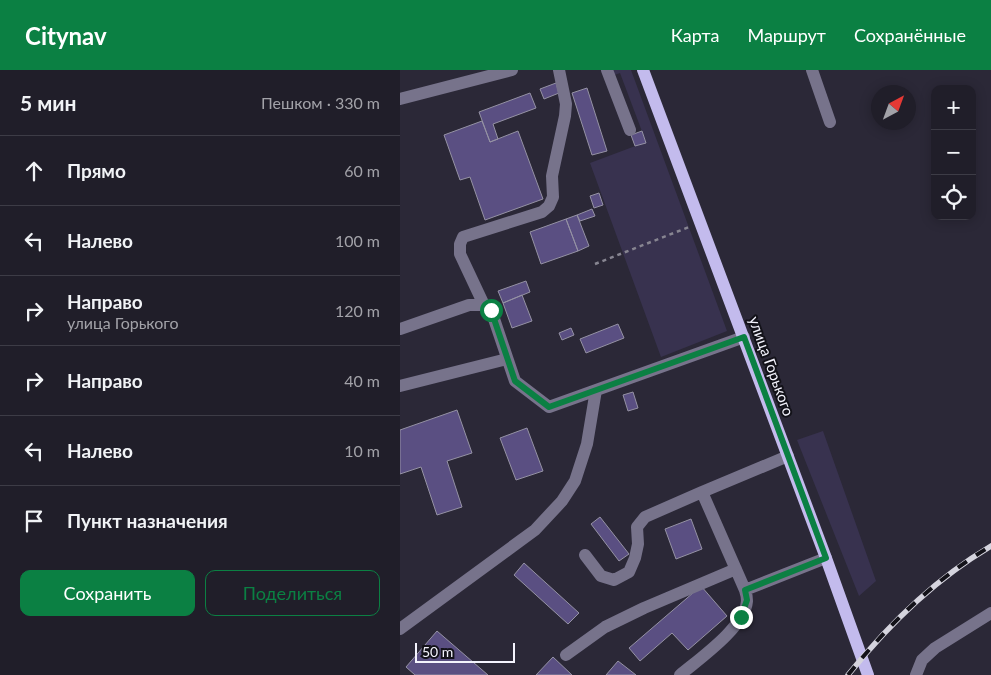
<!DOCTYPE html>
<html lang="ru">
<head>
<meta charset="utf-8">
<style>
	:root { --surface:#201e29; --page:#2d2b35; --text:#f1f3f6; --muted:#a2a2a8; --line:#3d3c46; --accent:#0b8043 }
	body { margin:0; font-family:Lato,sans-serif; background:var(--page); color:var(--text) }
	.controls { position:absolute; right:15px; top:15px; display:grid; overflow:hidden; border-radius:10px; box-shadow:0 2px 12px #0003 }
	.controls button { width:45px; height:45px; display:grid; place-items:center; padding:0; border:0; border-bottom:1px solid var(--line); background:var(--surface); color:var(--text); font:25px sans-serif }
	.compass { position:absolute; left:471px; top:15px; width:45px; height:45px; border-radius:50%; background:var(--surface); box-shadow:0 2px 12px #0003; rotate:41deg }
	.scale { position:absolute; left:15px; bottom:12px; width:100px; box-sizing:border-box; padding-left:5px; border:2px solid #f4f3fd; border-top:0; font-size:14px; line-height:18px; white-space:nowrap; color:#f4f3fd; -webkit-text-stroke:4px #131219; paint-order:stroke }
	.stop { position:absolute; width:15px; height:15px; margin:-11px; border:4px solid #0b8043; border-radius:50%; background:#fff }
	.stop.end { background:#0b8043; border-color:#fff; box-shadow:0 1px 5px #0008 }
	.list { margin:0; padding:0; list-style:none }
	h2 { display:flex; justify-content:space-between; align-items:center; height:65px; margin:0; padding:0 20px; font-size:21px }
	h2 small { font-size:16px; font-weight:400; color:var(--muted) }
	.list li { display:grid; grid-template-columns:32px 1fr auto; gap:15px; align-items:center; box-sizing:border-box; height:70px; padding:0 20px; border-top:1px solid var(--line) }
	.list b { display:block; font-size:19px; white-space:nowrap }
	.list p { margin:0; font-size:16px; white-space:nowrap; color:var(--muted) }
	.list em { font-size:16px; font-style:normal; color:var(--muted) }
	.actions { display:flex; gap:10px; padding:15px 20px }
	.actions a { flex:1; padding:11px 0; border:1px solid var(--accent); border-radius:10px; text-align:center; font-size:18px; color:var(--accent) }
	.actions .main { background:var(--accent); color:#fff }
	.icon { flex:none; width:28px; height:28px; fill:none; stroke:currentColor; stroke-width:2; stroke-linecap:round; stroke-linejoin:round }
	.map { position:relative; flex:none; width:591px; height:605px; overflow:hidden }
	header { display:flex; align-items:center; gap:30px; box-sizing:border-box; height:70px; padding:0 25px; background:var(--accent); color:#fff }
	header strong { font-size:24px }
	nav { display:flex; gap:28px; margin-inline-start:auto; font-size:18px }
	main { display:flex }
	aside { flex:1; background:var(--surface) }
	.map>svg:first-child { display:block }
	.green { fill:#38324f }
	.building { fill:#5a4f82; stroke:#9592a4 }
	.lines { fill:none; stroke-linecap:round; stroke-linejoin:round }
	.path { stroke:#878591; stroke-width:2.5; stroke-dasharray:4 4; stroke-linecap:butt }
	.minor { stroke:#77738b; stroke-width:12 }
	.major { stroke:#c3bbed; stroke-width:12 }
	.rail-casing { stroke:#d5d4de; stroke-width:5.5 }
	.rail { stroke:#131219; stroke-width:4; stroke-dasharray:11; stroke-linecap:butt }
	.route { stroke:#0b8043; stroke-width:6 }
	.labels { text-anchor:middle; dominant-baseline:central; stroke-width:4; stroke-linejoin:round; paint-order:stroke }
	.street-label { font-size:15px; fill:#f4f3fd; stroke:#131219 }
</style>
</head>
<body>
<header>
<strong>Citynav</strong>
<nav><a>Карта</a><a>Маршрут</a><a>Сохранённые</a></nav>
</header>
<main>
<aside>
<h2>5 мин<small>Пешком · 330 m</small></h2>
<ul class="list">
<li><svg class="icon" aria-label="ahead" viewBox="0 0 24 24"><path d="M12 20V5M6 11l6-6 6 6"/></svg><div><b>Прямо</b></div><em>60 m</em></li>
<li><svg class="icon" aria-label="left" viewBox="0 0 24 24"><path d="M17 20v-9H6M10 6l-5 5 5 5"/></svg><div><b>Налево</b></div><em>100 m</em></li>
<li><svg class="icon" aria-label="right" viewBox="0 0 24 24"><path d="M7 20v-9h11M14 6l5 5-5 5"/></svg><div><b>Направо</b><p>улица Горького</p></div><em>120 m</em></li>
<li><svg class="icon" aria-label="right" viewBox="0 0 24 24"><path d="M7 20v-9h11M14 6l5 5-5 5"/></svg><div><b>Направо</b></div><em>40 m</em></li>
<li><svg class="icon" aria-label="left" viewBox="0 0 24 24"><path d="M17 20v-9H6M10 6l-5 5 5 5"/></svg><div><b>Налево</b></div><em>10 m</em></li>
<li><svg class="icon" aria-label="arrive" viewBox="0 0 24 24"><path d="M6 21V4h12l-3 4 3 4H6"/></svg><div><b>Пункт назначения</b></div></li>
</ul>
<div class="actions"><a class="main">Сохранить</a><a>Поделиться</a></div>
</aside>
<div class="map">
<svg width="591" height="605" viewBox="0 0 591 605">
	<rect width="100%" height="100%" fill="#2b2837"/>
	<!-- green -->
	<path class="green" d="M207 0H231L327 261 261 287 190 93 246 72 220 3 204 9Z
		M423 361 476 511 459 526 397 370Z"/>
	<!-- building -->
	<path class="building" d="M156 13 159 23 144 29 140 19Z
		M187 18 207 81 192 85 172 23Z
		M130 23 136 38 93 54 98 69 90 72 79 42Z
		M82 51 90 72 118 61 143 129 85 150 70 107 60 110 44 65Z
		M242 61 246 73 235 76 231 65Z
		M199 123 203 135 194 138 190 126Z
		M192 139 195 146 180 151 177 145Z
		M177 145 189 176 178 181 166 149Z
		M166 149 178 181 141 194 130 162Z
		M126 211 130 222 103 233 98 221Z
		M122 225 132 251 112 258 103 233Z
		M218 254 224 268 186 283 180 269Z
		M171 258 174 265 162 270 159 263Z
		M233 322 238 338 228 341 223 325Z
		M57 340 72 383 47 391 62 437 37 445 21 397 0 404V360Z
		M127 358 143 401 116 410 100 368Z
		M200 447 229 484 219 491 191 454Z
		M291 449 302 479 276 489 265 459Z
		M124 493 179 543 168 554 114 505Z
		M301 516 327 546 288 580 272 563 240 591 229 578Z
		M37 561 88 605H15L6 597Z
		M153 587 172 605H136Z
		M218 591 236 605H206Z"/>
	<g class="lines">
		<!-- path -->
		<path class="path" d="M195 194 289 157"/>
		<!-- minor -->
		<path class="minor" d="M207 0 230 60
			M412 0 430 52
			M0 29 112 0
			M84 235 60 184V174L63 167 142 142 149 136 153 127 152 106 165 46 166 34 159 0
			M0 259 69 235H84L91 240 115 311 149 337 344 267
			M0 316 107 289
			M388 386 302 422 345 520 426 488
			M185 485 201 506 214 510 229 502 235 488 238 474 237 457 245 447 302 422
			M0 559 135 460 162 431 175 411 187 374 196 320
			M166 585 205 557 244 538 336 499
			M280 605C299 589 345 557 347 531 347 527 346 523 345 520
			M516 605 522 590 535 578 591 543"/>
		<!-- major -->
		<path class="major" d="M243 0 426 488 468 605"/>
		<defs>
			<path id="rail" d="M448 605C488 555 535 509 591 476"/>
		</defs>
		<!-- rail casing -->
		<use href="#rail" class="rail-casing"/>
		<!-- rail -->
		<use href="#rail" class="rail"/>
	</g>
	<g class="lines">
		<!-- route -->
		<path class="route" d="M91 240 115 311 149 337 344 267 426 488 345 520 347 530 341 547"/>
	</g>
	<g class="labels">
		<!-- street labels -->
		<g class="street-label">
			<text transform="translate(372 296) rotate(70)">улица Горького</text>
		</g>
	</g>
</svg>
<div class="controls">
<button>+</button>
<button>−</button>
<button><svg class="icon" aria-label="locate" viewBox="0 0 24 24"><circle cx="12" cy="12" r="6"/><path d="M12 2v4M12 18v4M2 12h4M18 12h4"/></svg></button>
</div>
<svg class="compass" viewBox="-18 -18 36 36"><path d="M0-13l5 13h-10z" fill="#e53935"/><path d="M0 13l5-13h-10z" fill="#a2a2a8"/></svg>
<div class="scale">50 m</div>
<div class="stop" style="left:91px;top:240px"></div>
<div class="stop end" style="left:341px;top:547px"></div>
</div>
</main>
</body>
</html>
